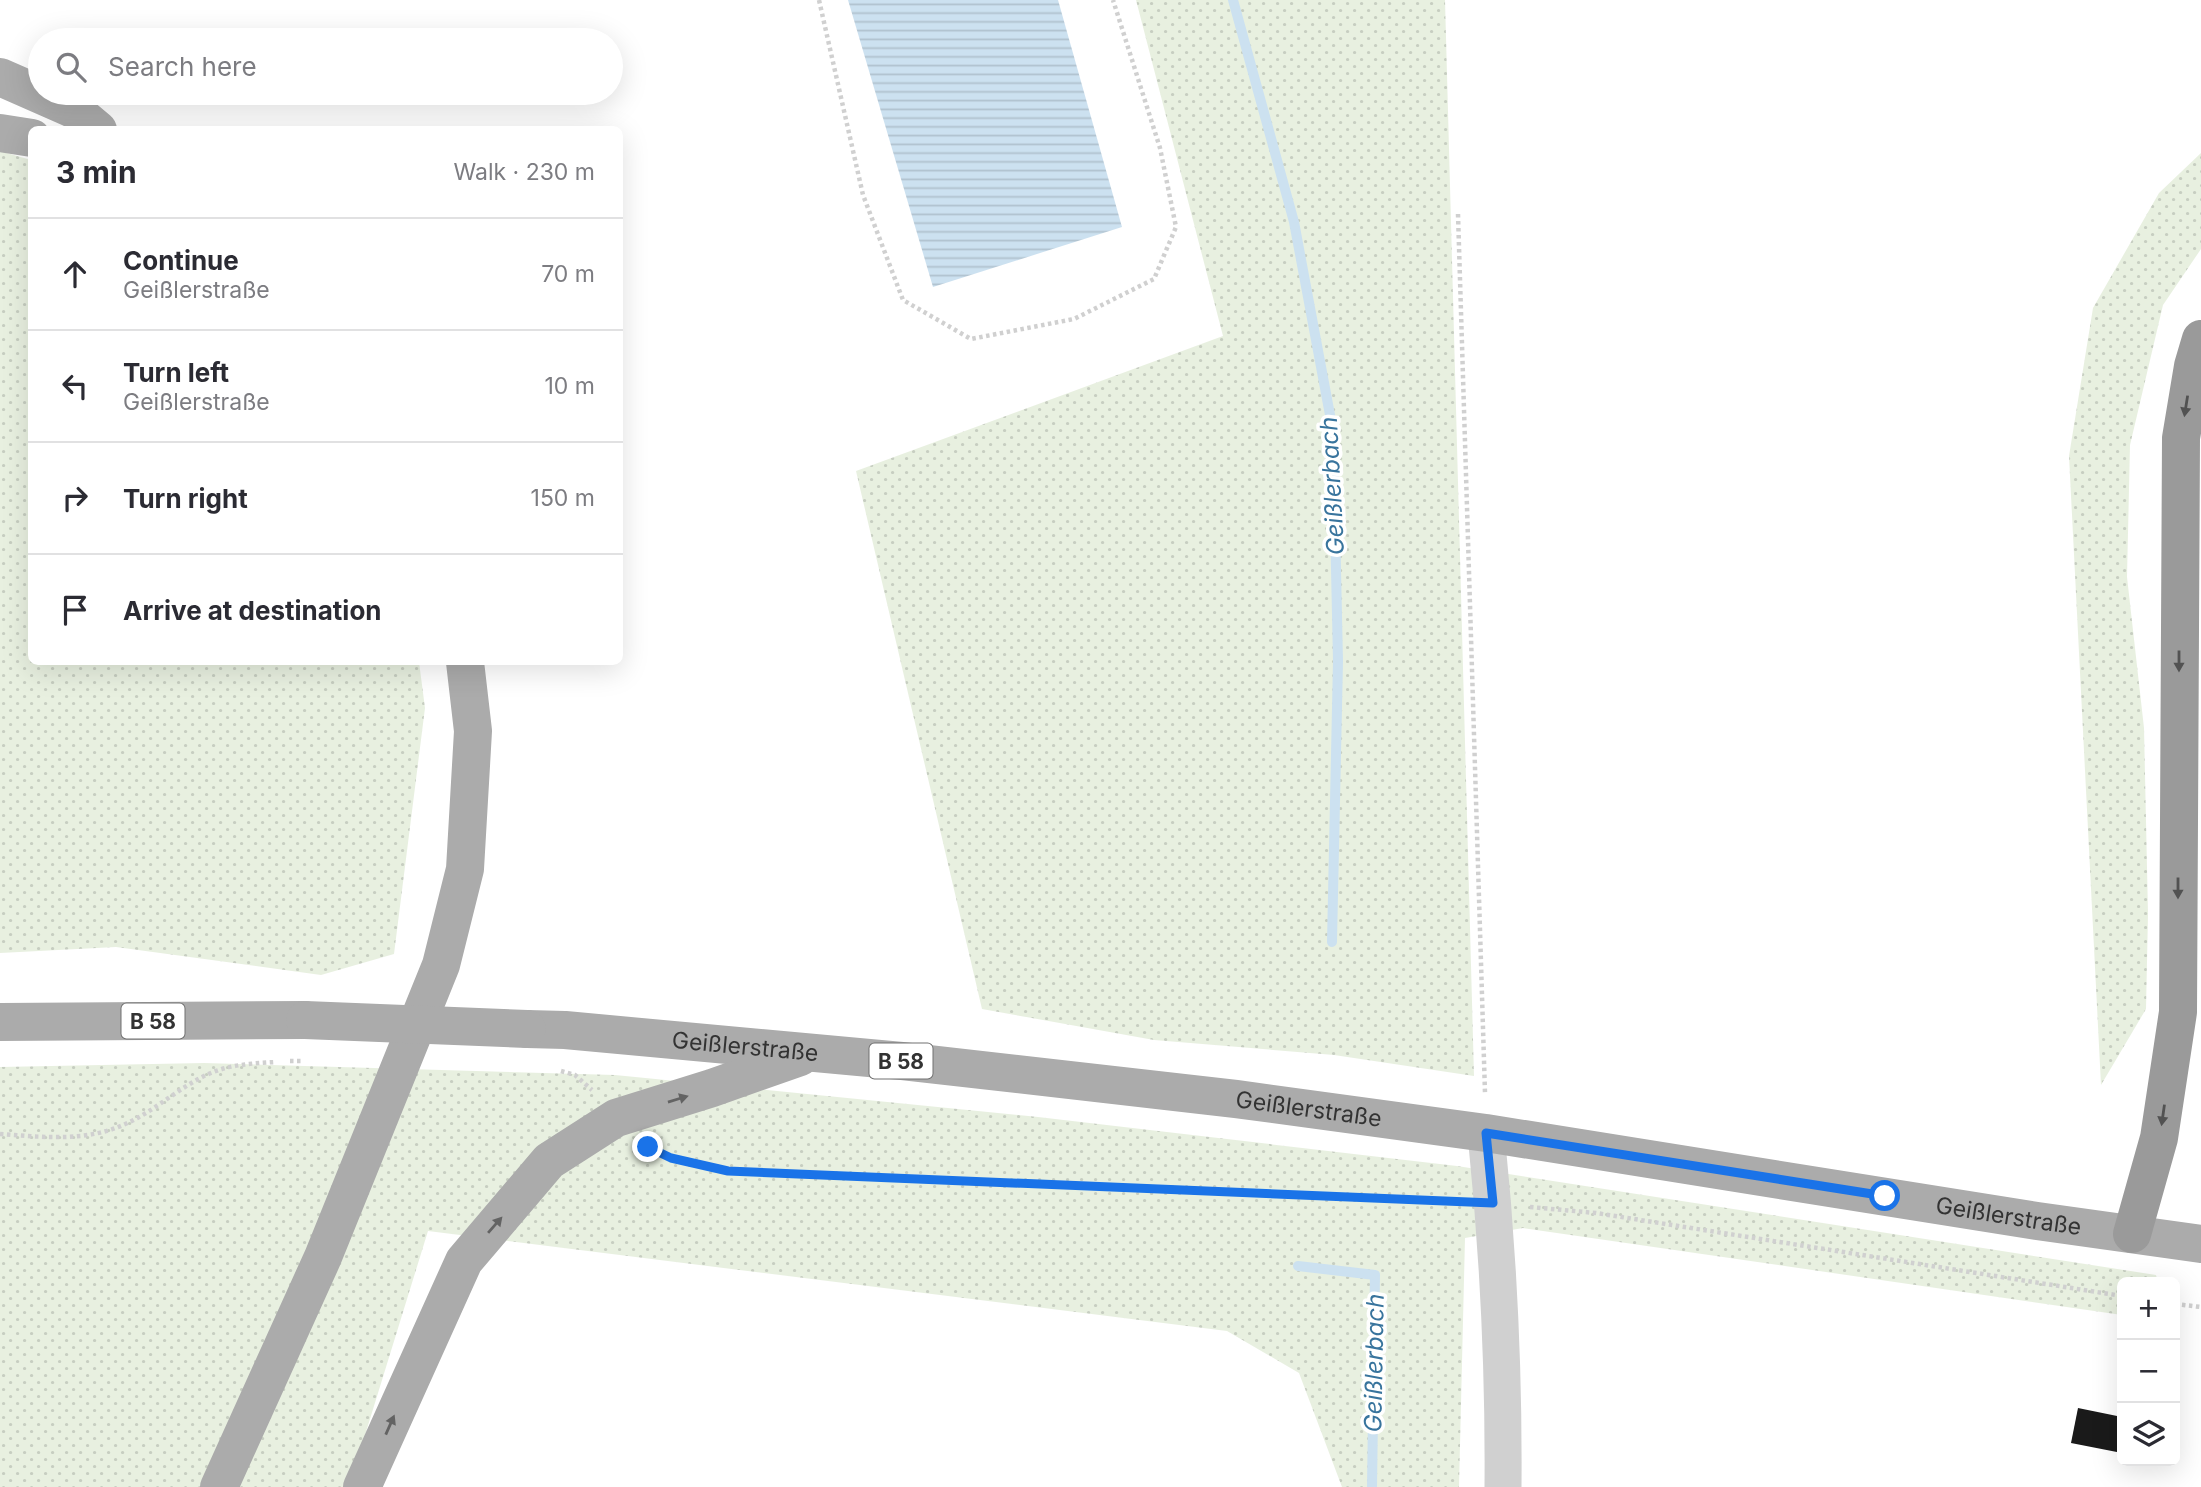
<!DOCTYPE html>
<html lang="en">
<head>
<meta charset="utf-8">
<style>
	:root { --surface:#fff; --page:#f7f7f7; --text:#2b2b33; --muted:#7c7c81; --line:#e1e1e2 }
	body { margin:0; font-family:Inter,sans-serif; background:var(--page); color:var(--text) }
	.controls { position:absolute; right:21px; bottom:21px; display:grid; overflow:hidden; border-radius:10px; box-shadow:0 7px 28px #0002 }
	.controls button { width:63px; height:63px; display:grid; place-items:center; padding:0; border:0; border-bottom:2px solid var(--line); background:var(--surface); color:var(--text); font:35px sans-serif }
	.stop { position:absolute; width:21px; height:21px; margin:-16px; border:5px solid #1a73e8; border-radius:50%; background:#fff }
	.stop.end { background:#1a73e8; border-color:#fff; box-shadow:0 2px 7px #0008 }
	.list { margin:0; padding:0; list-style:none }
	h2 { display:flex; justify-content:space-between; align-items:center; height:91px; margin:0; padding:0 28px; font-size:30px }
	h2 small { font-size:23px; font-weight:400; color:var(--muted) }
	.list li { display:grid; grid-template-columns:46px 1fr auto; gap:21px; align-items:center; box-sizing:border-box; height:112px; padding:0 28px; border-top:2px solid var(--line) }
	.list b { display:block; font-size:26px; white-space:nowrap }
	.list p { margin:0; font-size:23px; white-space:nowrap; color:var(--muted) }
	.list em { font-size:23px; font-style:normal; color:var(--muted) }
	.icon { flex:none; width:38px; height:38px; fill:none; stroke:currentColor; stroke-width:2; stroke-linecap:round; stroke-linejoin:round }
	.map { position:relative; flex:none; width:2201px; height:1487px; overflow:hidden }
	.search { position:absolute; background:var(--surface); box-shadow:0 7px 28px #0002; left:28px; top:28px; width:595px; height:77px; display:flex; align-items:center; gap:18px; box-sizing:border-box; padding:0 24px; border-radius:38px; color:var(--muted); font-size:26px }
	.panel { position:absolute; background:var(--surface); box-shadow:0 7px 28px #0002; left:28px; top:126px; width:595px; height:539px; border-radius:10px }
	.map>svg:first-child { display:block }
	.grass { fill:url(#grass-dots) }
	.water { fill:url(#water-rules) }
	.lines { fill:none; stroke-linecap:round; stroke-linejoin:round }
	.stream { stroke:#cce1f0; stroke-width:10 }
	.building { fill:#1a1a1a }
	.path { stroke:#d0d0d0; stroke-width:4.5; stroke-dasharray:3.5 3.5; stroke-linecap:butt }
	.street { stroke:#d0d0d0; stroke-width:37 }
	.primary { stroke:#ababab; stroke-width:38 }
	.highway { stroke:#9a9a9a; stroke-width:38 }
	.path-bridge { stroke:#d0d0d0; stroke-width:4.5; stroke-dasharray:3.5 3.5; stroke-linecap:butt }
	.primary-bridge { stroke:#ababab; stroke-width:38 }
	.oneway { fill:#525252 }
	.oneway2 { fill:#636363 }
	.route { stroke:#1a73e8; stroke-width:9 }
	.labels { text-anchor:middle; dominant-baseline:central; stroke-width:7; stroke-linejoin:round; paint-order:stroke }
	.shield { fill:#fff; stroke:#707070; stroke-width:2 }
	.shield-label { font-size:21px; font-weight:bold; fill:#333 }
	.street-label { font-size:23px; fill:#333; stroke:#fff }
	.water-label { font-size:24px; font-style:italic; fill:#38749d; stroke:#fff }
</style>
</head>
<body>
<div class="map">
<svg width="2201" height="1487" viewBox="0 0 2201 1487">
	<defs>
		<pattern id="grass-dots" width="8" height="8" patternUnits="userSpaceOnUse" patternTransform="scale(1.75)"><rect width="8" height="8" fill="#e8f0e0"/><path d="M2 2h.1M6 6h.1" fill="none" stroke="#c7cec1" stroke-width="1.8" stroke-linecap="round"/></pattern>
		<pattern id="water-rules" width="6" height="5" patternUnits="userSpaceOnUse" patternTransform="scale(1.75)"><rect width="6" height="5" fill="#cce1f0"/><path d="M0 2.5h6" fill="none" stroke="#b0c2ce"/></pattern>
	</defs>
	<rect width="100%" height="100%" fill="#fff"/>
	<!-- grass -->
	<path class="grass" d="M1136 0H1445L1474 1076 1334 1055 1154 1040 982 1009 856 471 1223 336Z
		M0 151 31 160 32 662H419L425 708 394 954 321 975 116 947 0 953Z
		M2201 153V249L2163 305 2130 445 2127 577 2144 728 2148 914 2146 1009 2101 1085 2069 456 2093 308 2159 193Z
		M204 1063 615 1075 1038 1117 1457 1166 2156 1275 2158 1282H2122V1315L1523 1228 1465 1238 1459 1487H1342L1299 1373 1227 1331 428 1231 349 1487H0V1067Z"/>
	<!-- water -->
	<path class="water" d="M848 0H1058L1122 227 933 287Z"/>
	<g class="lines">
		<!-- stream -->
		<path class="stream" d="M1233 0 1294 222 1333 431 1338 661 1332 942
			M1298 1266 1375 1275 1372 1487"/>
	</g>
	<!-- building -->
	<path class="building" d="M2078 1408 2122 1417V1453L2071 1443Z"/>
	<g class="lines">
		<!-- path -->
		<path class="path" d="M819 0 863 195 903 300 971 339 1074 319 1154 279 1176 227 1160 148 1113 0
			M1458 214 1485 1093
			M561 1071 575 1075 592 1090
			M0 1134C41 1137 85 1142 123 1125 157 1111 187 1079 222 1069 239 1064 258 1063 276 1062
			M649 1148 671 1159 728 1171 1455 1201
			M1530 1207 1596 1213 2122 1296
			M2175 1304 2201 1307"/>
		<!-- street -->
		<path class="street" d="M1486 1133C1498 1250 1504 1369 1503 1487"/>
		<!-- primary -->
		<g class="primary">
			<path d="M0 77 73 109 98 130"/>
			<path d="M0 133 32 138"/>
			<path d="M0 1022 305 1020"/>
			<path id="s1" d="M527 1029 565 1030 902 1061 1236 1099 1486 1133 2037 1221 2201 1244"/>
			<path d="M219 1487 323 1257 441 965 465 869 473 731 465 662"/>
			<path d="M362 1487 464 1261 549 1161 616 1118 712 1088 800 1057"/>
		</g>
		<!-- highway -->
		<path class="highway" d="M2132 1234 2159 1138 2178 1012 2181 438 2193 366 2201 339"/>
		<!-- path-bridge -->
		<path class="path-bridge" d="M290 1061H303"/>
		<!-- primary-bridge -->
		<path class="primary-bridge" d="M305 1020 527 1029"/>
	</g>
	<!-- one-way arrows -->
	<defs><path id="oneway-solid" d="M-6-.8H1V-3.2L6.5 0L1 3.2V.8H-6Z" transform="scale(1.75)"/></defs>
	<g class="oneway">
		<use href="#oneway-solid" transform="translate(2186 406) rotate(99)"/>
		<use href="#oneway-solid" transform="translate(2179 661) rotate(90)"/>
		<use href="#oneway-solid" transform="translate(2178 888) rotate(90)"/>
		<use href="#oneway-solid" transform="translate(2163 1115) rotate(98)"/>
	</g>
	<g class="oneway2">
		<use href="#oneway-solid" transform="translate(678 1099) rotate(-17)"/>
		<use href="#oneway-solid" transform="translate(495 1225) rotate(-49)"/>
		<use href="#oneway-solid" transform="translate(390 1425) rotate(-66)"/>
	</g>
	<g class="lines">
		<!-- route -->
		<path class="route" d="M648 1147 671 1158 728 1171 1493 1203 1486 1133 1885 1196"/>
	</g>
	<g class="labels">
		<!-- shield labels -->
		<g class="shield">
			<rect x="121.5" y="1003.5" width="63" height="35" rx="5"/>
			<rect x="869.5" y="1043.5" width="63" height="35" rx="5"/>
		</g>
		<g class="shield-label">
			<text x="153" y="1021">B 58</text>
			<text x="901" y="1061">B 58</text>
		</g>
		<!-- street labels -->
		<g class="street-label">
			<text stroke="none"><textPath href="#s1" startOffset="219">Geißlerstraße</textPath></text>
			<text stroke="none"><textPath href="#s1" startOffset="786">Geißlerstraße</textPath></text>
			<text stroke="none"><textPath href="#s1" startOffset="1494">Geißlerstraße</textPath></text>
		</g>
		<!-- water labels -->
		<g class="water-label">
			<text transform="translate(1332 486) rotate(-93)">Geißlerbach</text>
			<text transform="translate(1374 1363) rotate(-89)">Geißlerbach</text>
		</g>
	</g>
</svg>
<div class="controls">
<button>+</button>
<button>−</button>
<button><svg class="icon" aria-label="layers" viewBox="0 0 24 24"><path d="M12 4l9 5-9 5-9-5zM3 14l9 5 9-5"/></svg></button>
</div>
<div class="stop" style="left:1885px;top:1196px"></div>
<div class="stop end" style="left:648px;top:1147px"></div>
<div class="search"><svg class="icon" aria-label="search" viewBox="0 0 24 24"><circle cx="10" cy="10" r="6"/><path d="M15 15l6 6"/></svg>Search here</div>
<section class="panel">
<h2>3 min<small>Walk · 230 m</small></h2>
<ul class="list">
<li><svg class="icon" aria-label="ahead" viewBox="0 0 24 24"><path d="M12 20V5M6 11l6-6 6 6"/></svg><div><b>Continue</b><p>Geißlerstraße</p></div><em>70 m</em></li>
<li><svg class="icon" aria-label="left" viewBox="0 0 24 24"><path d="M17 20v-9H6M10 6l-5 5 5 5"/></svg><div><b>Turn left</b><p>Geißlerstraße</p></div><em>10 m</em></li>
<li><svg class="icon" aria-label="right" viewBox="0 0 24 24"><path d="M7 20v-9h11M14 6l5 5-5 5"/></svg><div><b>Turn right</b></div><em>150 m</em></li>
<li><svg class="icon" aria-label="arrive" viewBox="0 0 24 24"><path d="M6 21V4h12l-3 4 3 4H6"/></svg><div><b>Arrive at destination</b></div></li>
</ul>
</section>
</div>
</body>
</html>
